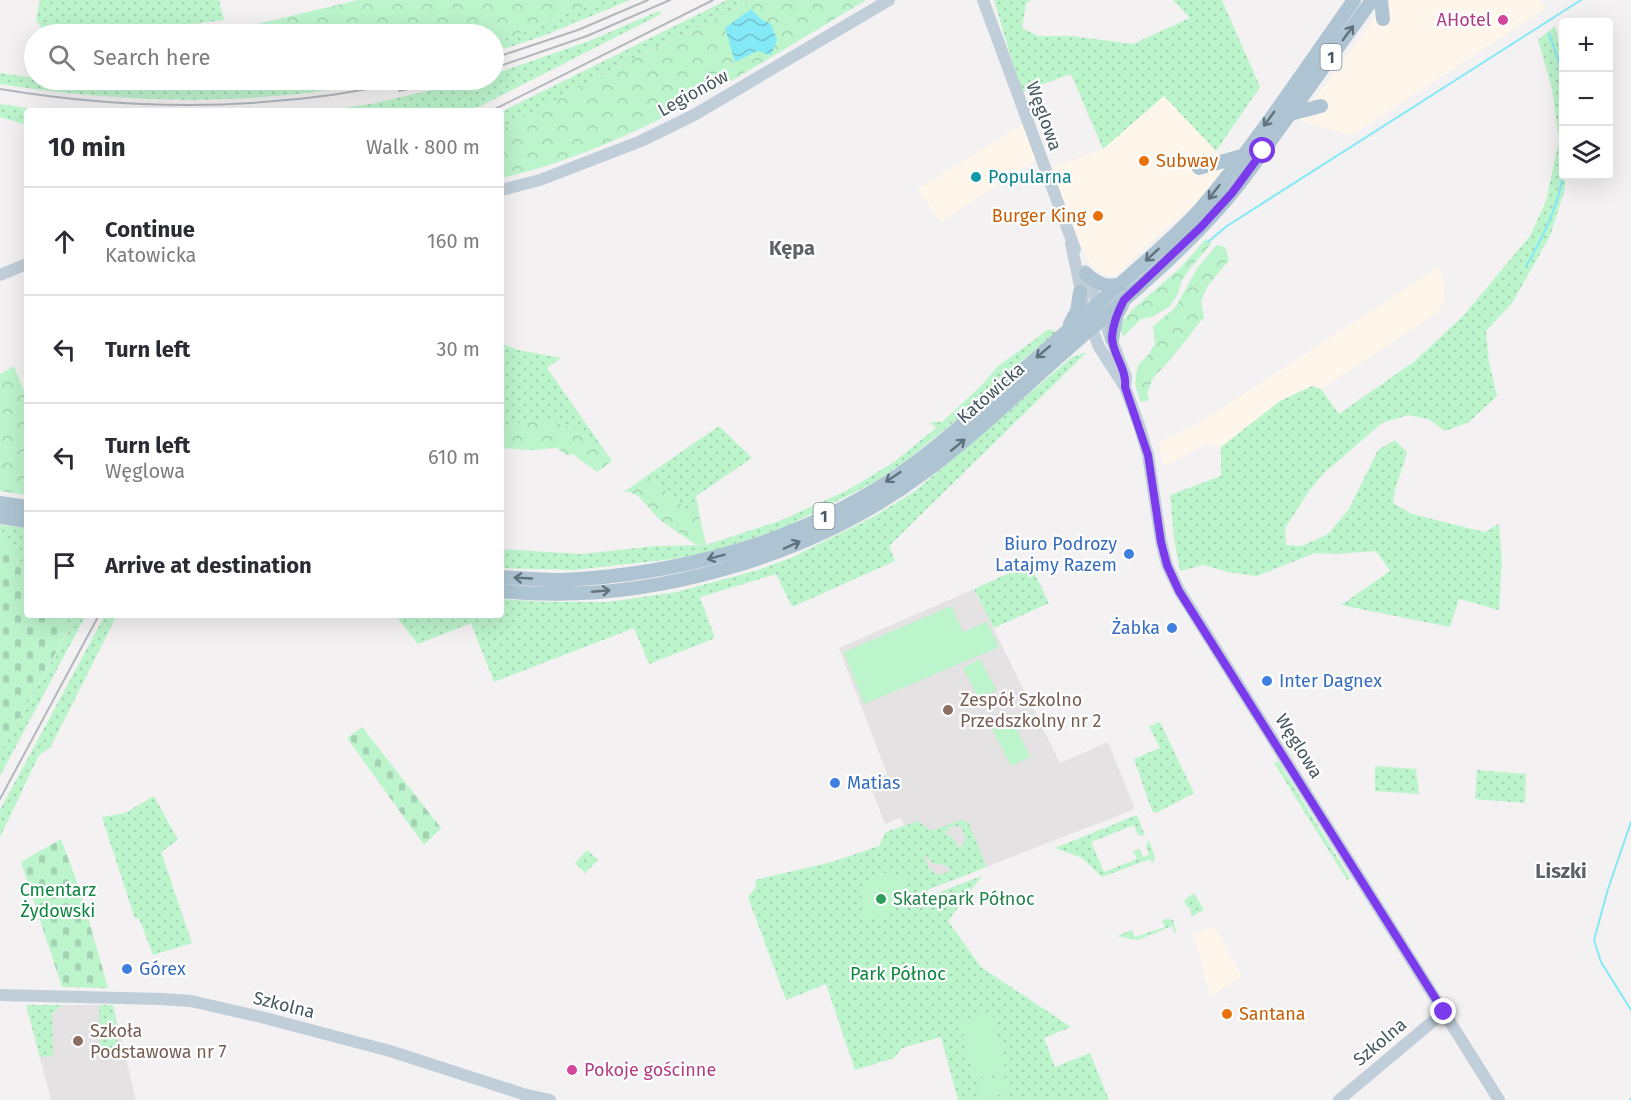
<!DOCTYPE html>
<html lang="en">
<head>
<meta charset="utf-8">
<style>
	:root { --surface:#fff; --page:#f2f2f3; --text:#2b2b33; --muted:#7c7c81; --line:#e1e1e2 }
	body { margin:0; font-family:"Fira Sans",sans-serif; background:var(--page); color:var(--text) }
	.controls { position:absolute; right:18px; top:18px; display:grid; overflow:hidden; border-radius:6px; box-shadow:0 6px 24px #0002 }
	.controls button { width:54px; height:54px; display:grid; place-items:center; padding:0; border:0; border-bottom:2px solid var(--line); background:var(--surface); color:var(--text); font:30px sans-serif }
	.stop { position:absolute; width:18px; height:18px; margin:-14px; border:4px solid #7c3aed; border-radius:50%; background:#fff }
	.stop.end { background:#7c3aed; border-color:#fff; box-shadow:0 2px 6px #0008 }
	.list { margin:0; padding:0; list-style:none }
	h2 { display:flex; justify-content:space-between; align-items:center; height:78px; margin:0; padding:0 24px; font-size:26px }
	h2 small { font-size:20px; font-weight:400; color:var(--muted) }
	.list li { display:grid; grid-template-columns:39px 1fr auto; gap:18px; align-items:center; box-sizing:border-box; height:108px; padding:0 24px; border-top:2px solid var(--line) }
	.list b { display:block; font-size:22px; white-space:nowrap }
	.list p { margin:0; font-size:20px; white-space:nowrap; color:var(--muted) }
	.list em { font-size:20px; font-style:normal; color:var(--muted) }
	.icon { flex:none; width:33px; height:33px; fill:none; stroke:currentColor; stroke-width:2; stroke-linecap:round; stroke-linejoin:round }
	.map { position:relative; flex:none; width:1631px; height:1100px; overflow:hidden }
	.search { position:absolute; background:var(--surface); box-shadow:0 6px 24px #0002; left:24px; top:24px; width:480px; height:66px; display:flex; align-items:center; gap:15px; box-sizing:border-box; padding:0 21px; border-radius:33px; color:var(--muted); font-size:22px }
	.panel { position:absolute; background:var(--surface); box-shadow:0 6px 24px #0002; left:24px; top:108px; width:480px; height:510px; border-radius:6px }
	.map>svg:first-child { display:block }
	.commercial { fill:#fef6ea }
	.education { fill:#e4e2e3 }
	.grass { fill:url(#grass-dots); fill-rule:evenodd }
	.forest { fill:url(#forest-crowns) }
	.cemetery { fill:url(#cemetery-stones) }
	.pitch { fill:#bcf4cc }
	.water { fill:url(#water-waves) }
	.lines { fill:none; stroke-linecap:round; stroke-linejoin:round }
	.stream { stroke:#84e9f6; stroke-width:2 }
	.secondary { stroke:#c0ced9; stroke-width:12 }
	.primary { stroke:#aec4d2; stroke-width:14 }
	.rail { stroke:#b2b7bc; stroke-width:2 }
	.oneway { stroke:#60727d }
	.route { stroke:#7c3aed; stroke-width:8 }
	.hotel-dot { fill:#d1479c; stroke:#fff; stroke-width:2 }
	.food-dot { fill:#e8710a; stroke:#fff; stroke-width:2 }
	.culture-dot { fill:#0f9aa8; stroke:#fff; stroke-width:2 }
	.shop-dot { fill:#3f7fe0; stroke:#fff; stroke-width:2 }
	.education-dot { fill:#8d6e63; stroke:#fff; stroke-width:2 }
	.leisure-dot { fill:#2e9e5b; stroke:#fff; stroke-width:2 }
	.labels { text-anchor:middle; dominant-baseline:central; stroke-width:4.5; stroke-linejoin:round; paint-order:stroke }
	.shield { fill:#fff; stroke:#7e8990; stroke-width:1.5 }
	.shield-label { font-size:16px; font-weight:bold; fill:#465761 }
	.hotel-label { font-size:18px; fill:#b23c85; stroke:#fff; text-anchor:end }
	.street-label { font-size:18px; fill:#465761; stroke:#fff }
	.food-label { font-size:18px; fill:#c56008; stroke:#fff; text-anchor:start }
	.culture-label { font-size:18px; fill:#0d838f; stroke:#fff; text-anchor:start }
	.shop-label { font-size:18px; fill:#366cbe; stroke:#fff; text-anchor:start }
	.education-label { font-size:18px; fill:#785e54; stroke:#fff; text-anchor:start }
	.park-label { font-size:18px; fill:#0d863f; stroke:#fff }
	.leisure-label { font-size:18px; fill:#27864d; stroke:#fff; text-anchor:start }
	.neighbourhood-label { font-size:20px; font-weight:bold; fill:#5c6267; stroke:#fff }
</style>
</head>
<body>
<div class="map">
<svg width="1631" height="1100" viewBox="0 0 1631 1100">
	<defs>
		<pattern id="grass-dots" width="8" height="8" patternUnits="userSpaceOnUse" patternTransform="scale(1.5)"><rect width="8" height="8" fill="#bcf4cc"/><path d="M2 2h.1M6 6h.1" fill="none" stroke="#a3d3b2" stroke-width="1.8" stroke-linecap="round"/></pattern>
		<pattern id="forest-crowns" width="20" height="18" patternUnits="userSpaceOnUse" patternTransform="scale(1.5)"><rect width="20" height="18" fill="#bcf4cc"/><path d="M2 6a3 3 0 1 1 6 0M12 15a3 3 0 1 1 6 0" fill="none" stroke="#a3d3b2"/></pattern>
		<pattern id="cemetery-stones" width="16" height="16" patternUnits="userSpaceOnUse" patternTransform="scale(1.5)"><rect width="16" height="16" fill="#bcf4cc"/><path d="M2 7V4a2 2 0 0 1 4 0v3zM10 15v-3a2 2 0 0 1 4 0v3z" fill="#a3d3b2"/></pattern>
		<pattern id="water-waves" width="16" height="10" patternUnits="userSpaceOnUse" patternTransform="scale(1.5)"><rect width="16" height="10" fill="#84e9f6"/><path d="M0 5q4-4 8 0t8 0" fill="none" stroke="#6ec0cb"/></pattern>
	</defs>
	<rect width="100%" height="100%" fill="#f3f1f1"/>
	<!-- commercial -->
	<path class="commercial" d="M1388 0H1540L1546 8 1352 135 1299 121Z
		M1164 96 1228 163 1195 204 1147 245 1118 274 1111 276 1100 273 1093 267 1078 241 1049 169 1103 149Z
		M1023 124 1036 160 941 222 918 189Z
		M1440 266 1444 287V300L1440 311 1321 389 1312 386 1280 401 1221 447 1206 444 1164 466 1158 443 1204 420Z
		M1214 926 1242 977 1210 996 1194 935Z"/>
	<!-- education -->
	<path class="education" d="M974 589 1060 763 1108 742 1135 809 927 890 901 818 885 824 869 783 887 774 839 648Z
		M26 1005H113L136 1100H51Z"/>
	<!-- grass -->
	<path class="grass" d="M40 0H219L224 20 119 34H75L43 29 36 20Z
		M600 0H630L543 36 494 52V39L508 38Z
		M727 0H753L613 69 501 130V112Z
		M994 0H1031L1026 4 1022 28 1038 36H1071L1133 44 1190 18 1173 0H1222L1260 87 1216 151 1164 96 1103 149 1071 74 1021 92Z
		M659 11 661 14 471 111H324L376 103 474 80H494V74L589 41Z
		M1555 26 1563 61 1564 176H1566L1564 192 1550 236 1512 303 1486 331 1489 363 1497 396 1469 422 1445 431 1428 419 1408 415 1382 423 1324 473 1309 491 1285 528 1286 545 1302 546 1328 534 1349 509 1378 450 1395 440 1407 452C1403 469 1394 486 1393 503L1412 514 1484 532 1499 524 1502 561 1499 610 1459 599 1450 627 1341 605 1390 571 1376 551 1338 554 1315 553 1257 576 1228 572 1204 565 1180 571 1174 538 1170 495 1221 476V447L1280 401 1312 386 1321 389 1339 414 1415 361 1463 316 1530 236 1546 201 1559 140 1552 88 1538 40Z
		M0 73 78 84 79 80H384C258 107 127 104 0 84Z
		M0 104 46 111H27V125L0 117Z
		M1049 329 1056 332 999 380 960 417 903 463 871 484 783 528 710 552 673 559 573 570 501 568V549L582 554 656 546 706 545 782 520 848 490 894 462 936 428 930 422H942L981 386 998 366Z
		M501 343 518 350 561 358 547 368 612 461 572 428 518 423 501 429Z
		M1087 352 889 546 895 561 792 607 776 574 700 597 715 638 649 664 634 628 494 682 471 623 418 644 395 615H501V599L544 602H608L677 592 758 570 793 557 873 517 914 492 1072 357Z
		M719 426 752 458 696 496 700 518 676 501 648 475Z
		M0 525 27 528V571L4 539 0 538Z
		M1027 565 1032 568 1049 603 994 628 974 589Z
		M57 615H86L0 776V752L68 632Z
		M105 615H117L50 748 39 755 0 837V810Z
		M1160 722 1194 793 1156 813 1152 811 1134 759 1160 748 1149 726Z
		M1278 761 1350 878 1347 880 1274 763Z
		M1375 766 1416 769 1419 794 1375 791Z
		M1477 770 1526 774 1525 803 1475 799Z
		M154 796 178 840 161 852 192 943 153 955 139 918 135 919 102 817 125 813Z
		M1137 815 1145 836 1138 835 1134 825 1091 842 1104 872 1137 859 1133 851 1140 849 1143 857 1149 855 1146 846 1149 840 1155 858 1152 864 1150 859 1102 877 1082 858 1055 848Z
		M961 820 968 822 986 865 984 868 927 890 929 896 982 876 948 921 981 967 1071 1027 1044 1038 1055 1067 1090 1053 1109 1100H958L941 1037 902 1048 894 1058 855 1070 826 984 786 1000 748 897 756 887 755 880 832 862 879 846 886 832 918 821 931 831ZM954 826 961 827 966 839 961 847H958C955 840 953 836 945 834L948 829ZM925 855H926L932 863 945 865 951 870 943 874H935L928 867Z
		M587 850 598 860 585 873 575 863Z
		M1194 893 1204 910 1192 916 1189 907 1186 906 1184 900Z
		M1168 919 1173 920 1176 932 1174 933 1172 926 1138 940 1117 936 1132 930 1135 937 1165 927 1162 920Z
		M26 1005H63L52 1013 53 1056 40 1057Z
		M99 1005H113L117 1025H114L120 1053 100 1049Z"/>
	<!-- forest -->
	<path class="forest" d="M358 0H600L508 38 494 39V34H269L228 31Z
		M753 0H866C754 67 629 150 501 178V130L613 69Z
		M1206 239 1211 244 1191 267 1182 280 1178 294 1169 307 1152 317 1141 319 1123 337 1121 328 1123 321 1131 311 1181 267Z
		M1217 245 1225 247 1229 260 1207 287 1201 301 1204 317 1170 360 1153 378 1147 393 1149 400 1140 402 1135 383 1138 365 1149 354 1155 344 1153 326 1175 308 1198 267Z
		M14 366 27 399V495L0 491V374Z
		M553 422 572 428 612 461 597 472 573 454 567 455 557 448 532 450 501 448V429L518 423Z
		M648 475 676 501 700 518 706 545 695 544 660 520 638 496 630 492H624Z"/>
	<!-- cemetery -->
	<path class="cemetery" d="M0 538H4L27 571V615H57L68 631 0 752Z
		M362 727 441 828 424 845 347 738Z
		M61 839 81 893 108 988 62 987 21 862Z"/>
	<!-- pitch -->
	<path class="pitch" d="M951 606 963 632 987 622 999 647 864 704 844 652Z
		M980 659 996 690 979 699 963 668Z
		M1012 718 1030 757 1011 766 992 728Z
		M885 873 905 878C900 904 893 916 866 920 856 901 862 876 885 873Z
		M992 1012 1006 1071 974 1079 960 1020Z
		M1004 1075 1008 1093 981 1099 977 1082Z"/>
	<!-- water -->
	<path class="water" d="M751 9 762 20 771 24 777 40 771 55 757 51 735 62 725 28Z"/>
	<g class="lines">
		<!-- stream -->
		<path class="stream" d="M1549 34 1559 62 1564 106
			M1208 242 1227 226 1581 0
			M1526 266C1544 236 1559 205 1564 170
			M1631 822 1608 889 1594 940 1601 962 1631 1010
			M1630 1100 1631 1099"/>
		<!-- secondary -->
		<path class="secondary" d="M983 0 1075 249
			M501 190 540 180 641 141 694 115 889 0
			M1071 243 1083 301
			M1085 271 1126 377 1125 387
			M0 275 27 264
			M1089 320 1099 347 1125 387 1139 425 1148 455 1161 541 1167 565 1179 590 1499 1100
			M0 995 161 999 191 1001 261 1017 390 1051 523 1094 550 1100
			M1339 1100 1444 1012"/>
		<!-- primary -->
		<path class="primary" d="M1381 0 1383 19
			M1290 114 1321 106
			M1199 168 1242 156
			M1086 274C1098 284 1105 287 1120 285
			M1070 324 1077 311 1080 292
			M1112 339 1117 314 1122 305
			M0 503 27 507
			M0 517 27 521
			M501 577C521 578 541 580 561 580 678 575 795 543 894 478 946 443 992 397 1039 356 1077 322 1115 289 1153 255 1170 239 1188 224 1203 206 1258 141 1305 69 1354 0
			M501 591C643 606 810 558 925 472 976 434 1023 388 1071 346 1127 297 1185 250 1232 193 1251 170 1267 145 1284 122 1314 81 1343 40 1372 0"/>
		<!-- rail -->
		<path class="rail" d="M494 58 578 30 648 0
			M494 68 587 36 670 0
			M0 89C138 112 276 111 413 80
			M399 91 452 80
			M491 111 713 0
			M0 799 99 615"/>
	</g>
	<!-- one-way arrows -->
	<defs><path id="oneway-shaft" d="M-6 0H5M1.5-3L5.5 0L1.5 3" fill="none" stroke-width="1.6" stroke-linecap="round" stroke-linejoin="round" transform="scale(1.5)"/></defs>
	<g class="oneway">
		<use href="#oneway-shaft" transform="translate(1348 33) rotate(-54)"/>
		<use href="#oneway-shaft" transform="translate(1269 119) rotate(126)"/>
		<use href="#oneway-shaft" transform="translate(1214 192) rotate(128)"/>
		<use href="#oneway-shaft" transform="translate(1152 255) rotate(137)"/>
		<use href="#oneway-shaft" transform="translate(1043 352) rotate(139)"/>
		<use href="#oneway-shaft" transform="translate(958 445) rotate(-40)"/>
		<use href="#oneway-shaft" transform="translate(893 477) rotate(146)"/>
		<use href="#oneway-shaft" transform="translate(792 545) rotate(-24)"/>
		<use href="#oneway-shaft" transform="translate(716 557) rotate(165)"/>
		<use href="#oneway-shaft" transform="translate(523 578) rotate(-177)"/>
		<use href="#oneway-shaft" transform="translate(601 591) rotate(-5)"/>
	</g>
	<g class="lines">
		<!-- route -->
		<path class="route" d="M1263 151 1232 193 1201 227 1124 300C1118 311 1113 324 1112 337 1112 354 1127 368 1125 387L1148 455 1161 542 1167 565 1179 591 1444 1012"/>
	</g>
	<!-- markers -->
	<g class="hotel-dot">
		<circle cx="1503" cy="20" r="6"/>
		<circle cx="572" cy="1070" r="6"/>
	</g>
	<g class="food-dot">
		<circle cx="1144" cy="161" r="6"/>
		<circle cx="1098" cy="216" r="6"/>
		<circle cx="1227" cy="1014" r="6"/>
	</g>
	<circle class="culture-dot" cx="976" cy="177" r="6"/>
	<g class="shop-dot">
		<circle cx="1129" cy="554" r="6"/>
		<circle cx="1172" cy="628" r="6"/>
		<circle cx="1267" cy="681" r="6"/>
		<circle cx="835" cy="783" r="6"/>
		<circle cx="127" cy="969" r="6"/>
	</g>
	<g class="education-dot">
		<circle cx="948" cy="710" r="6"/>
		<circle cx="78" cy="1041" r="6"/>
	</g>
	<circle class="leisure-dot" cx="881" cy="899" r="6"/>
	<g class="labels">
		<!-- shield labels -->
		<g class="shield">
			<rect x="1320.5" y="44" width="21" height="26" rx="4.5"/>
			<rect x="813.5" y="503" width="21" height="26" rx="4.5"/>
		</g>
		<g class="shield-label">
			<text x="1331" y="57">1</text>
			<text x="824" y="516">1</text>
		</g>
		<!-- hotel labels -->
		<g class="hotel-label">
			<text x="1491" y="20">AHotel</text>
			<text x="584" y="1070" text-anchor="start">Pokoje gościnne</text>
		</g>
		<!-- street labels -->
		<g class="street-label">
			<text transform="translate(693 93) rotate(-29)">Legionów</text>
			<text transform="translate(1044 116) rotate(70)">Węglowa</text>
			<text transform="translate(991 393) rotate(-41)">Katowicka</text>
			<text transform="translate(1299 746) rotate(58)">Węglowa</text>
			<text transform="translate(284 1005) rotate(14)">Szkolna</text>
			<text transform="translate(1380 1042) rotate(-40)">Szkolna</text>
		</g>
		<!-- food labels -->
		<g class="food-label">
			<text x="1156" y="161">Subway</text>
			<text x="1086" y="216" text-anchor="end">Burger King</text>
			<text x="1239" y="1014">Santana</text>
		</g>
		<!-- culture labels -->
		<g class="culture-label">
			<text x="988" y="177">Popularna</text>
		</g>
		<!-- shop labels -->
		<g class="shop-label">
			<text x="1117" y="544" text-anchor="end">Biuro Podrozy<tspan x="1117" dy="21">Latajmy Razem</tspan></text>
			<text x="1160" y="628" text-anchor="end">Żabka</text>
			<text x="1279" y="681">Inter Dagnex</text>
			<text x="847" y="783">Matias</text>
			<text x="139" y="969">Górex</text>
		</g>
		<!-- education labels -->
		<g class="education-label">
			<text x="960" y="700">Zespół Szkolno<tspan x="960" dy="21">Przedszkolny nr 2</tspan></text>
			<text x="90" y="1031">Szkoła<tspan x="90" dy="21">Podstawowa nr 7</tspan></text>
		</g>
		<!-- park labels -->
		<g class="park-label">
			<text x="58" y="890">Cmentarz<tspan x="58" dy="21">Żydowski</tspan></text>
			<text x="898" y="974">Park Północ</text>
		</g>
		<!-- leisure labels -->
		<g class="leisure-label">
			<text x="893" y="899">Skatepark Północ</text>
		</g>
		<!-- neighbourhood labels -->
		<g class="neighbourhood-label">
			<text x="792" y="248">Kępa</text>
			<text x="1561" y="871">Liszki</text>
		</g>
	</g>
</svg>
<div class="controls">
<button>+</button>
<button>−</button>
<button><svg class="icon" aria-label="layers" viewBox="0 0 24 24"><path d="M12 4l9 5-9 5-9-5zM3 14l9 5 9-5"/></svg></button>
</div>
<div class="stop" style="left:1263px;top:151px"></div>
<div class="stop end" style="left:1444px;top:1012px"></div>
<div class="search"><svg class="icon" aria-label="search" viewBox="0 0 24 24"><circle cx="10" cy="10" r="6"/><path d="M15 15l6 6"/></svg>Search here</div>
<section class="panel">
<h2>10 min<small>Walk · 800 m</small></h2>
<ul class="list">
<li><svg class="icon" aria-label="ahead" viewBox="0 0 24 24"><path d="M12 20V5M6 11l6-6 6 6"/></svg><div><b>Continue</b><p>Katowicka</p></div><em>160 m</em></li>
<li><svg class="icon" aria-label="left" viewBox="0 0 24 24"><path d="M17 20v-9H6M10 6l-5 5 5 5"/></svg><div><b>Turn left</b></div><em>30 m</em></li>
<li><svg class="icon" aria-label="left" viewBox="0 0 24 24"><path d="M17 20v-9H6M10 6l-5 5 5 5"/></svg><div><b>Turn left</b><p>Węglowa</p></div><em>610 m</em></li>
<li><svg class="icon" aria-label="arrive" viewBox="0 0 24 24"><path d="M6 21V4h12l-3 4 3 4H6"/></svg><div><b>Arrive at destination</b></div></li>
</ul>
</section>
</div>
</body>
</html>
